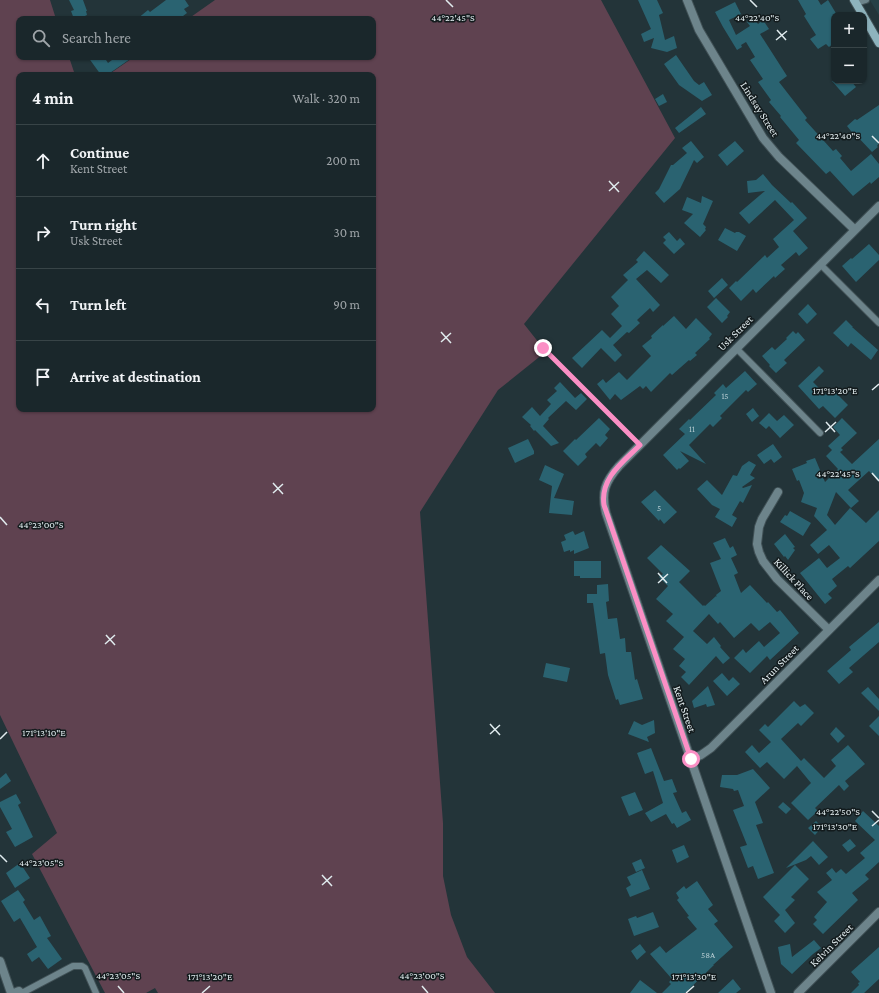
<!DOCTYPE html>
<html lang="en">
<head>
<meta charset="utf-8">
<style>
	:root { --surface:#1a272b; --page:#232f33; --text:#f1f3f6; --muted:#9fa5a9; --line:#384447 }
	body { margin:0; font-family:"Crimson Pro",serif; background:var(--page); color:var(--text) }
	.controls { position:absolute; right:12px; top:12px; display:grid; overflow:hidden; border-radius:8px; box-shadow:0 1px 3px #0004 }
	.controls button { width:36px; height:36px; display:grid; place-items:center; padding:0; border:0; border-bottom:1px solid var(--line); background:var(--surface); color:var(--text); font:20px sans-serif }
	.stop { position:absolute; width:12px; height:12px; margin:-9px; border:3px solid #fb8fc5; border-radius:50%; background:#fff }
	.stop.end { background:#fb8fc5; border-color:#fff; box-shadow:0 1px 4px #0008 }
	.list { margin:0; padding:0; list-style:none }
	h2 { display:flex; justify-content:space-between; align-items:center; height:52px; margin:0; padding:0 16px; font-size:17px }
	h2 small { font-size:13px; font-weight:400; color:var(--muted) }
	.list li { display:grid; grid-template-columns:26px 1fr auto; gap:12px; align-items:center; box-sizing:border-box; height:72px; padding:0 16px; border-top:1px solid var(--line) }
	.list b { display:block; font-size:15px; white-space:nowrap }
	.list p { margin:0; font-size:13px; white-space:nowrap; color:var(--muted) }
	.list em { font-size:13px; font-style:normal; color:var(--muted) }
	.icon { flex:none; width:22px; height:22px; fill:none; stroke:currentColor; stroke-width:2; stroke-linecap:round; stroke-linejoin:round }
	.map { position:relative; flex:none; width:879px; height:993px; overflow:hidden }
	.search { position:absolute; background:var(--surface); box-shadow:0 1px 3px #0004; left:16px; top:16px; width:360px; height:44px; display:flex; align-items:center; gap:10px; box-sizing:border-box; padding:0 14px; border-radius:8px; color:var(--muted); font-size:15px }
	.panel { position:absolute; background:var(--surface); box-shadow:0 1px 3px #0004; left:16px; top:72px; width:360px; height:340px; border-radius:8px }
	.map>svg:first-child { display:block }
	.built { fill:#264046 }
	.green { fill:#5f4250 }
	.building { fill:#2a6371 }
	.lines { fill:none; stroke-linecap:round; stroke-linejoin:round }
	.lane-casing { stroke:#415156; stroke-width:8 }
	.street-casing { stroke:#415156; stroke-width:10 }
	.secondary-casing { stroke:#415156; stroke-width:10 }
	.path { stroke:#728084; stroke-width:2; stroke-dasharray:1 3; stroke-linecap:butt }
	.lane { stroke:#6d848b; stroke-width:6 }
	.street { stroke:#6d848b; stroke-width:8 }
	.secondary { stroke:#8eb3bd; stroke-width:8 }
	.route { stroke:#fb8fc5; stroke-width:5 }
	.ticks { fill:none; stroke:#e0ebee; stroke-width:1.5 }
	.labels { text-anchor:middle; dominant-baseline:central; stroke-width:3; stroke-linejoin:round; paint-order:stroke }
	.number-label { font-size:9px; fill:#b2c9cf }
	.street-label { font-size:11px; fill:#e0ebee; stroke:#131b1d }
	.ticks-label { font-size:10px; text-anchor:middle; fill:#e0ebee; stroke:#131b1d; stroke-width:3; stroke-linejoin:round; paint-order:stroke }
</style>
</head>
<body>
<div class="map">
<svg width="879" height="993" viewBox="0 0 879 993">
	<rect width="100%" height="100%" fill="#233439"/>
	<!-- built -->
	<path class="built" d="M870 0H879V15L871 2Z"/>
	<!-- green -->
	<path class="green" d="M0 0H50L56 19H19V57H69L75 75H19V409H373V75H108L134 57H373V19H188L215 0H601L675 138 524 324 543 348V354L498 390 420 512 443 823V876L451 915 467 957 495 993H158L155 988 146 993H105L32 854 57 833 0 715Z"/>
	<!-- building -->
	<path class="building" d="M69 0H83L87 11H86L87 15 79 19H74L71 11 74 10Z
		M166 0H185L189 6 184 9 187 13 183 16 185 19H137L148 10 150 12Z
		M638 0H657L663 13 659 15 665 40 674 36 677 48 667 52 651 48 654 38 644 42 641 34 651 29Z
		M798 0H818L821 5 828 0 837 15H834V43L829 47 826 44 818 49 810 39 816 35 804 16 806 14Z
		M735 2 741 14 729 20 736 35 750 26 747 22 754 18 758 24 763 20 769 29 760 34 787 76 779 82 807 118 805 120 833 151 836 149 842 156 840 158 851 171 871 154 879 164V177L871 184 870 182 853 196 830 171 826 174 796 143 799 140 780 117 781 116 769 102 771 100 758 82 763 79 750 60 755 57 746 42 741 45 742 47 737 50 723 27 715 12Z
		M676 55 694 81 699 85 704 82 712 95 702 101 679 85 664 64Z
		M88 57H104L108 63 116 57H133L107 75H101Z
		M832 81H851L856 87 845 96Z
		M663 94 667 102 659 106 655 99Z
		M879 105V143L877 146 878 147 872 152 855 134 854 135 847 126 855 119 857 120Z
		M701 107 706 114 679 133 675 128Z
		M691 141 704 157 697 163 694 160 680 189 664 203 655 193 659 189 671 165H673L687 153 682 148Z
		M735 141 744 151 727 166 718 155Z
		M763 174 772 185 791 203 792 202 807 218 793 231 808 248 799 256 796 252 781 265 785 269 775 278 774 276 756 293 753 289 741 301 729 288 736 281 737 282 765 255 767 258 779 247 773 239 794 220 775 200 749 224 739 213 765 191 748 193 747 181 756 180Z
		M702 196 713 201 703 224 706 227 705 229 706 230 700 237 684 223 693 214 682 210 687 197 701 203Z
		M725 228 735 233 736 232H739L746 236 737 251 718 240Z
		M669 232 677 241 680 238 685 244 674 254 663 243 666 240 663 237Z
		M869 244 879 255V260L856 282 842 266 851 258 852 259Z
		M644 251 669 275 661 283 647 270 636 279 660 305 653 312 650 308 637 320 640 323 629 333 627 332 613 345 622 355 615 362 601 348 582 368 572 358 602 330 610 338 622 326 611 314 619 306 611 297 628 280 623 275 638 262 636 260Z
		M722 278 728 285 714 298 708 291Z
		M716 298 730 312 727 316 728 317 722 323 707 307Z
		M808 304 817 314 807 324 798 314Z
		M674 316 686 329 696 318 712 334 709 338 710 339 695 353 697 355 690 361 689 360 672 375 670 373 651 392 646 386 643 389 640 386 621 400 615 394 610 400 597 384 603 379 606 383 619 372 627 380 651 356 642 346 652 338 651 336 663 325V326Z
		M846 320 853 327H852L878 350 871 360 851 343 848 347 833 333Z
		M793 331 796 334 798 332 805 340 784 360 787 363 776 373 769 366 770 365 762 356 772 347 775 350 787 339 786 338Z
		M819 366 824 371 813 382 826 395 832 389 848 405 835 418 823 406 819 409 798 386Z
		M745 371 757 384 748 392 746 390 720 416 722 418 713 427 710 424 689 445 706 464 680 451 689 461 680 469 679 468 677 470 663 455 685 434 679 429 689 419 690 420 716 395 714 393 723 384 726 388Z
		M560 382 575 398 581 393 587 399 576 410 566 401 548 418 549 419 543 426 559 443 551 446 535 430 534 431 530 426 531 425 522 417 532 407 540 416 551 404 547 400 557 391 554 388Z
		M753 408 759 416 752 422 746 414Z
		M769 413 777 421 784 415 794 425 780 438 769 426 766 429 759 423Z
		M599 418 610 429 605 435 608 438 600 447 596 443 585 454 587 457 578 466 563 451 575 439 576 440Z
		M842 418 857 433 841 448 843 450 840 452 852 464 879 439V482L869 471 848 490 859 501 851 508 836 492 827 515 835 525 850 508 866 523 879 510V541L850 568 848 566 832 579 837 586 828 594 832 598 825 604 800 573 819 558 827 568 840 558 829 545 818 554 810 545 827 530 814 516 817 508 801 502 804 493 799 480 797 481 792 469 807 463 806 461 815 458 825 482 838 469 826 456 832 450 828 446 840 435 833 427Z
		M528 439 534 451V454L515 463 508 448Z
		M773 444 782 457 774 463 771 459 764 464 757 455Z
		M749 461 756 465 750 475 755 478 742 487 743 488 752 485 743 503 740 501 732 515 737 518 732 527 715 517 720 509 712 505 697 489 707 480 722 495 733 475 737 476 742 466Z
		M545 465 564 474 554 498 574 501 572 515 549 513 552 486 539 480Z
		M655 490 677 512 664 524 660 519 659 521 641 502Z
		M790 511 811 523 803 536 780 522 785 515 787 516Z
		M573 531 575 535 584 531 589 548 574 554V550L570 552V550L564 552 561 542 566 540 564 535Z
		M785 534 795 547 793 548 795 550 788 560 785 556 784 557 774 544Z
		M725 538 730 548 733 546 737 555 731 558 738 573 734 575 741 593 750 585 767 603 768 602 777 612 780 610 799 633 770 660 767 656 750 673 734 658 743 649 746 653 759 641 764 647 780 633 770 622 759 631 751 623 734 638 720 622 718 624 709 614 693 631 707 644 714 637 721 646 720 647 730 658 723 664 716 656 689 685 681 677 686 672 679 666 685 659 673 649 684 637 666 621 673 614 656 599 668 586 659 577 663 574 647 558 661 545 690 571 679 582 703 606 704 605 705 606 716 596 717 597 716 595 721 591 710 563 721 559 713 543Z
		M574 561H601V578H580V576H574Z
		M608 584 609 601 606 602 608 619 617 618 620 639 625 638 626 652H631L635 680 637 679 643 699 620 705 618 699 616 700 608 675 605 653 600 654 593 603H587V594H597V585Z
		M879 622V642L849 668 853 672 839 684 827 671 851 650 849 647Z
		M546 663 570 668 567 682 543 677Z
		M722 673 729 681 733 677 740 684 727 696 713 681Z
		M708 686 715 705 707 707 706 704 694 708 692 701Z
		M868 687 879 699V711L861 693Z
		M794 701 800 707 805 704 814 713 801 726 798 723 781 739 801 761 804 758 824 778 836 766 831 760 848 745 865 764 845 781 849 786 844 791 839 785 815 808 818 811 808 820 791 803 811 783 797 766 784 779 767 762 760 768 745 752 752 745 759 753 771 742 759 730 765 724 768 727Z
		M879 716V736L869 726Z
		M654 720 655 733 647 737 649 742 628 734 634 721 642 725Z
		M836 727 845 736 838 743 830 734Z
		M651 748 664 781 672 779 677 792 673 793 682 813 686 811 691 820 677 828 674 823 672 824 666 814 651 822 645 813 663 803 653 771 645 774 637 753Z
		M753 769 770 788 755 802 763 823 756 825 774 873 758 879 753 866 748 868 740 847 747 845 733 810 744 806 738 790 734 791 733 789 720 787 722 775H737Z
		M6 773 11 781 0 789V778Z
		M635 792 643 810 629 816 621 797Z
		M16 794 21 803 18 805 33 837 15 847 6 832 12 829 0 807V802Z
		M783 802 791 809 786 814 778 807Z
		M863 811 879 826V862L865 875 869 879 852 893 858 900 823 934 813 924 817 920 814 917 827 902 817 892 832 880 826 873 832 868 836 873 841 869 846 874 865 858 860 853 875 840 855 821Z
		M816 821 822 827 815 835 808 828Z
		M850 839 856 846 848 852 842 845Z
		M813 841 828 857 819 865 811 856 806 860 786 868Z
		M684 845 689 857 677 863 672 850Z
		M641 859 645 868 636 872 632 863Z
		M20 863 30 878 15 888 6 873Z
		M795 865 809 879 791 897 795 900 785 910 795 923 785 933 774 921 780 915 763 897Z
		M642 870 650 889 630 897 626 888 631 885 627 877Z
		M697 881 713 905 708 909 718 921 714 924 733 947 713 965H714L685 993H662L671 984 669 982 672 979 650 954 660 946 666 953 697 929 687 917 689 916 677 900 679 898 676 893 684 886 686 889Z
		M18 890 25 900 23 902 34 920 40 916 51 936 47 938 62 959 48 969 39 957 32 962 27 954 37 947 20 918 14 922 1 901Z
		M653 912 659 927 634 936 628 919 636 916 637 918Z
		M814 940 821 948 813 954 792 974 781 964 778 947 790 944 792 957Z
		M640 944 646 952 637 960 631 951Z
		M879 947V979L864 993H851L859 985 858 983 860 982 851 972Z
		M733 979 741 989 736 993H718Z
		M640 980 657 993H630Z"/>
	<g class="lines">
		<defs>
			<path id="lane" d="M856 3 866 0
				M820 264 879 323
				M736 348 820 433
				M22 993 73 966H82L85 968 96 993"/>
			<path id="street" d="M687 0 699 30 763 138 779 157 855 230
				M778 492 762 519 759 527 757 544 759 552 763 561 777 579 829 630
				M691 759 701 755 711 748 879 580
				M0 961 11 993
				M14 993 19 991 21 993
				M771 993 606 513C601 492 605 482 619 466L879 206
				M798 993 879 912"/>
			<path id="secondary" d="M854 0 863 15
				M864 17 879 43"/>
		</defs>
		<!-- lane casing -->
		<use href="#lane" class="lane-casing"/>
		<!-- street casing -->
		<use href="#street" class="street-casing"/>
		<!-- secondary casing -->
		<use href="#secondary" class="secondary-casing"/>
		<!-- path -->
		<path class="path" d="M543 348 634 439"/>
		<!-- lane -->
		<use href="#lane" class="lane"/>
		<!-- street -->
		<use href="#street" class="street"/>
		<!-- secondary -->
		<use href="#secondary" class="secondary"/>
	</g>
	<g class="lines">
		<!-- route -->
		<path class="route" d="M543 348 640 445C623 462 600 478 604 505L691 759"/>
	</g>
	<!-- ticks -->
	<path class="ticks" d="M446 0 453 7M750 0 757 7M777 30 786 40M776 40 787 31M872 136 879 143M609 181 619 192M609 191 619 182M441 332 451 343M441 342 451 333M872 390 879 384M826 422 835 432M825 432 836 422M872 473 879 481M273 483 283 494M273 493 283 484M0 517 7 525M658 573 667 583M658 583 668 574M106 635 115 645M105 644 115 635M490 724 500 735M490 734 500 725M0 739 7 732M872 811 879 818M872 826 879 820M0 855 7 862M322 875 332 886M322 885 332 876M118 986 124 993M422 986 428 993M202 993 210 986M686 993 694 986"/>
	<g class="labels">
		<!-- number labels -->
		<g class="number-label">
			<text x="725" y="396">15</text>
			<text x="692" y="429">11</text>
			<text x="659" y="508">5</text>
			<text x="708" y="955">58A</text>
		</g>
		<!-- street labels -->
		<g class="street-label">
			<text transform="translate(760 109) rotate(58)">Lindsay Street</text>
			<text transform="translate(735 333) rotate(-45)">Usk Street</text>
			<text transform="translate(794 579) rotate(47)">Killick Place</text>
			<text transform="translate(779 664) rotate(-45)">Arun Street</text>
			<text transform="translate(685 709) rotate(71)">Kent Street</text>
			<text transform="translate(831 945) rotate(-45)">Kelvin Street</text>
		</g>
	</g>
	<g class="ticks-label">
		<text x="757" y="21">44°22'40"S</text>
		<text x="453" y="21">44°22'45"S</text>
		<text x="838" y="139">44°22'40"S</text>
		<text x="835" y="394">171°13'20"E</text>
		<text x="838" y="477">44°22'45"S</text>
		<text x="41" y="528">44°23'00"S</text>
		<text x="44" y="736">171°13'10"E</text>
		<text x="838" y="815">44°22'50"S</text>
		<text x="835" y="830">171°13'30"E</text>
		<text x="41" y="866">44°23'05"S</text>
		<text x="118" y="979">44°23'05"S</text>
		<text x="422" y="979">44°23'00"S</text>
		<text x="210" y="980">171°13'20"E</text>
		<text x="694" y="980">171°13'30"E</text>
	</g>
</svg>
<div class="controls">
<button>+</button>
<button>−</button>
</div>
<div class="stop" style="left:691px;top:759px"></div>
<div class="stop end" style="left:543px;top:348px"></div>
<div class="search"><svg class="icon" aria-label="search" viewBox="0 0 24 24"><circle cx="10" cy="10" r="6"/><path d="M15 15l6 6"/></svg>Search here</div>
<section class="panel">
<h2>4 min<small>Walk · 320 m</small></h2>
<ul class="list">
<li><svg class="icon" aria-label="ahead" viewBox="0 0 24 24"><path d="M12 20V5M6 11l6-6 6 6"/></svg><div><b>Continue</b><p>Kent Street</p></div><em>200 m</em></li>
<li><svg class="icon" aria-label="right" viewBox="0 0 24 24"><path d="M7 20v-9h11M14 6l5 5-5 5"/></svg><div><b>Turn right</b><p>Usk Street</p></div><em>30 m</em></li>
<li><svg class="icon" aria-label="left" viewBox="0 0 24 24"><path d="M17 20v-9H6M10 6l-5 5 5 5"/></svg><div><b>Turn left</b></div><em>90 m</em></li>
<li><svg class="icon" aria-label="arrive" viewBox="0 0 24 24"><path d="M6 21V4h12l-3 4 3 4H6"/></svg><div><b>Arrive at destination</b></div></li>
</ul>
</section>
</div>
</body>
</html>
